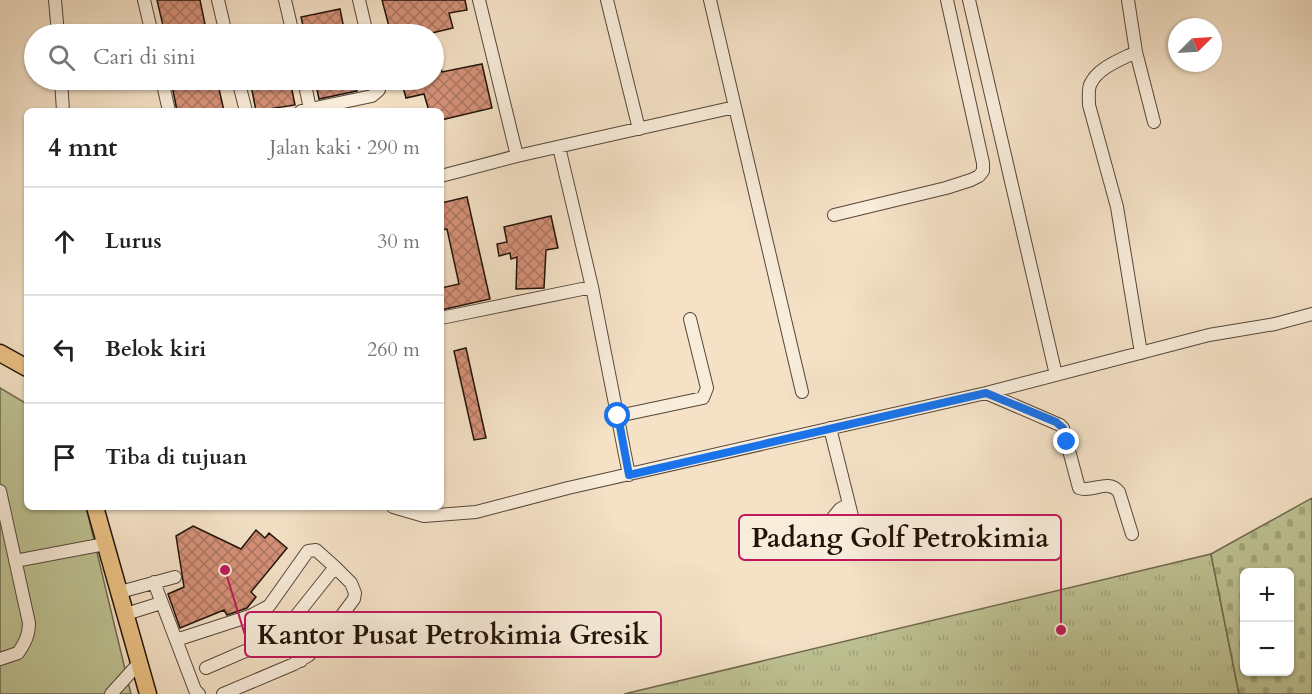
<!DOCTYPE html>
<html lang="id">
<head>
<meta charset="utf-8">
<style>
	:root { --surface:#fff; --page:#f2f2f2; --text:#222; --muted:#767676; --line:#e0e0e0 }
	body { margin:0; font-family:Cardo,serif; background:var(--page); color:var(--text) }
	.controls { position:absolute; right:18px; bottom:18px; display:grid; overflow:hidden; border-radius:9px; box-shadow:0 2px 4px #0004 }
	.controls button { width:54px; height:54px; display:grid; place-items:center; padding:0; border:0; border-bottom:2px solid var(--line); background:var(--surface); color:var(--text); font:30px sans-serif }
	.compass { position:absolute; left:1168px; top:18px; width:54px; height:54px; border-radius:50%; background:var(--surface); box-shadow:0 2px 4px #0004; rotate:66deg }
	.stop { position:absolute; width:18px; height:18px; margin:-14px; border:4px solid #1a73e8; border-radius:50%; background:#fff }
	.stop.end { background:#1a73e8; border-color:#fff; box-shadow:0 2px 6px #0008 }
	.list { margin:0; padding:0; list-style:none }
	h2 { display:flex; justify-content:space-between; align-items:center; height:78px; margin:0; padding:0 24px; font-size:26px }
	h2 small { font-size:20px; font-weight:400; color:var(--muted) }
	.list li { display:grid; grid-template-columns:39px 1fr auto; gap:18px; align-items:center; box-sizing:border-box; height:108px; padding:0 24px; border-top:2px solid var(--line) }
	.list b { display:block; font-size:22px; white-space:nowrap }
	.list em { font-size:20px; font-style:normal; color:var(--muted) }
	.icon { flex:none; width:33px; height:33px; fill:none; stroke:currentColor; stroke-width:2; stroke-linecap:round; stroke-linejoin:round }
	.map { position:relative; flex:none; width:1312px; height:694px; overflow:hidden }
	.search { position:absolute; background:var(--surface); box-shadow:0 2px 4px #0004; left:24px; top:24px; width:420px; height:66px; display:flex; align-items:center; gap:15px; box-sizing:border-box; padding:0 21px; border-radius:33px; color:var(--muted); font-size:22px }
	.panel { position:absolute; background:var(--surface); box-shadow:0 2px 4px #0004; left:24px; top:108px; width:420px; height:402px; border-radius:9px }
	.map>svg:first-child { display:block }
	.grass { fill:url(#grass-tufts); stroke:#706a4e; stroke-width:1.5 }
	.cemetery { fill:url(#cemetery-stones); stroke:#706a4e; stroke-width:1.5; fill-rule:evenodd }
	.garden { fill:#bec293; stroke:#706a4e; stroke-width:1.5 }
	.building { fill:url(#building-cross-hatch); stroke:#21130a; stroke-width:1.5 }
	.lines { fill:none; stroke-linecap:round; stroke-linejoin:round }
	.minor-casing { stroke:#564639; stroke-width:14 }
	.major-casing { stroke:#21130a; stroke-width:19 }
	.minor { stroke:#f8ecda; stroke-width:12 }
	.major { stroke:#eac083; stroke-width:16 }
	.route { stroke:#1a73e8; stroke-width:8 }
	.leader { fill:none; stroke:#c2185b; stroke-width:2 }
	.callout-dot { fill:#c2185b; stroke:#f8ecda; stroke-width:2 }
	.callout { fill:#f8ecda; stroke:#c2185b; stroke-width:2 }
	.callout-label { font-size:27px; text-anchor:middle; font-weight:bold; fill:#21130a }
</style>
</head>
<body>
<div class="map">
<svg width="1312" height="694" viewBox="0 0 1312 694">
	<defs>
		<pattern id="grass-tufts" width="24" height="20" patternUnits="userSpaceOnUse" patternTransform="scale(1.5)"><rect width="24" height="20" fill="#bec293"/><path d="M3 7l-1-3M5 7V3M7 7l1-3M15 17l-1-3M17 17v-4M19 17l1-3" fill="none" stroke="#a3a67d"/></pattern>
		<pattern id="cemetery-stones" width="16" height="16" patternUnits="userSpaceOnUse" patternTransform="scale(1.5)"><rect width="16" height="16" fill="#bec293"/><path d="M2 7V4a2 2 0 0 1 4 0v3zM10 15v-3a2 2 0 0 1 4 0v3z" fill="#a3a67d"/></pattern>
		<pattern id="building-cross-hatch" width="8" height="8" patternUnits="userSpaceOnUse" patternTransform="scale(1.5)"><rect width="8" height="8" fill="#d59178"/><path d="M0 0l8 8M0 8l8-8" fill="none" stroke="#ac7561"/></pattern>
	</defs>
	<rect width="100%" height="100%" fill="#f4e1c6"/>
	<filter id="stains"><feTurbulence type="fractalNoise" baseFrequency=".00333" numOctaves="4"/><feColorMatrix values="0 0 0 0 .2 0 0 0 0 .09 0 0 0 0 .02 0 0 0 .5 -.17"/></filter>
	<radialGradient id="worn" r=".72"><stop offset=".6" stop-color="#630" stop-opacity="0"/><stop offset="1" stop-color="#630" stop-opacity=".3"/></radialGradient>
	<!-- grass -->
	<path class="grass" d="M1211 554 1239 694H624Z"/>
	<!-- cemetery -->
	<path class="cemetery" d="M1312 498V694H1239L1211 554ZM1244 572H1290V672H1244Z"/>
	<!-- garden -->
	<path class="garden" d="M0 388 27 404V507H86L131 694H0Z"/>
	<!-- building -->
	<path class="building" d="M157 0H200L207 34H165Z
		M382 0H465L467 10 449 13 453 28 432 33 433 34H391Z
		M340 9 345 34H305L301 17Z
		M434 54H437L442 72 482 64 492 108 441 120V111H429L424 94 406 98 401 80H434Z
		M171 80H217L224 111H177Z
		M250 80H290L295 105 256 111Z
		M315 80H355L357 91 319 99Z
		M467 197 490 299 441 310V288L459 284 447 229 441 230V203Z
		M551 216 558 248 546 250 544 288 516 289 517 257 511 259 510 253 499 256 497 244 507 242 504 227Z
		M466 348 486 438 474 440 454 351Z
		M193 526 241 549 256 530 265 538 269 533 287 548 251 592 256 597 247 608 227 615 224 610 180 628 168 594 184 587 176 536Z"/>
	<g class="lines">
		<defs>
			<path id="minor" d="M55 0 58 34
				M144 0 152 34
				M218 0 226 34
				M285 0 293 34
				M359 0 367 34
				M479 0 517 156
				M607 0 639 129
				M969 0 1056 375
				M1128 0 1136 52C1120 60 1097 68 1090 85 1088 91 1089 99 1089 105L1117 207 1141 353
				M1136 52 1154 122
				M61 80 63 111
				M162 80 169 111
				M238 80 246 111
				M304 80 310 109
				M735 107 802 392
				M301 111 372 96 379 90 378 80
				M441 176 517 156 735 107 710 0
				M834 215 946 188 971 180 979 176 983 171V163L947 0
				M592 287 629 475
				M441 318 592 287 559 147
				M986 393 1060 425 1063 428 1079 488C1093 493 1108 478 1119 492L1132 534
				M618 416 703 398 707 388 690 319
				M830 428 856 532C854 540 846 545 838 543L831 520 840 509 849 504
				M0 491 29 623C29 635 25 643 18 653L0 659
				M393 507 424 516 476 512 568 488 986 393 1209 335 1275 324 1312 314
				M15 561 105 544
				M154 582 195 690 199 694
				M120 592 175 577
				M126 614 161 603
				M280 636 301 661
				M176 640 250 616 269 606 308 551 316 550 335 567
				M206 668 280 636 335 567 351 583 355 593 354 599 324 639 309 655 294 664 223 694
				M111 694 139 663"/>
			<path id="major" d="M0 353 27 368
				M95 507 148 694"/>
		</defs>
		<!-- minor casing -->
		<use href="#minor" class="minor-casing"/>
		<!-- major casing -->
		<use href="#major" class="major-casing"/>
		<!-- minor -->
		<use href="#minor" class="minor"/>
		<!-- major -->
		<use href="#major" class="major"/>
	</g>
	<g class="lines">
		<!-- route -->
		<path class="route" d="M618 416 629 475 986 393 1056 422 1063 428 1067 442"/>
	</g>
	<!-- callouts -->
	<path class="leader" d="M1061 630L1061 537M225 570L245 635"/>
	<g class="callout-dot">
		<circle cx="1061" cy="630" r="6"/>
		<circle cx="225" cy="570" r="6"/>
	</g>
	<g class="callout">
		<rect x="739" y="515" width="322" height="45" rx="6"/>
		<rect x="245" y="612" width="416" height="45" rx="6"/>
	</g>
	<g class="callout-label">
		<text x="900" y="547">Padang Golf Petrokimia</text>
		<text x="453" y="644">Kantor Pusat Petrokimia Gresik</text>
	</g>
	<rect width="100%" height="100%" filter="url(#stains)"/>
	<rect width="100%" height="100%" fill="url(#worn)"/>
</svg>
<div class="controls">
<button>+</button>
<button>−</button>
</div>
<svg class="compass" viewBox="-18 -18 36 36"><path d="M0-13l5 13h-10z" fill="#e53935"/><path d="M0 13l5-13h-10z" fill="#767676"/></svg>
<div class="stop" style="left:618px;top:416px"></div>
<div class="stop end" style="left:1067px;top:442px"></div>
<div class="search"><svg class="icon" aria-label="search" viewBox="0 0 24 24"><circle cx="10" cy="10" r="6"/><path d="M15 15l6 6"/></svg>Cari di sini</div>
<section class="panel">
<h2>4 mnt<small>Jalan kaki · 290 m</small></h2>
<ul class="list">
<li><svg class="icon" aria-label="ahead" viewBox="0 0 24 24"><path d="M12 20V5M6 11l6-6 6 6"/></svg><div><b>Lurus</b></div><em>30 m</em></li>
<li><svg class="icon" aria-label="left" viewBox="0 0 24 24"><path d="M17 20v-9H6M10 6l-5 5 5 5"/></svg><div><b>Belok kiri</b></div><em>260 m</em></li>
<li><svg class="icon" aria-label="arrive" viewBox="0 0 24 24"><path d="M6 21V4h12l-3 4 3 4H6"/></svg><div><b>Tiba di tujuan</b></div></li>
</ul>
</section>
</div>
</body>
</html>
